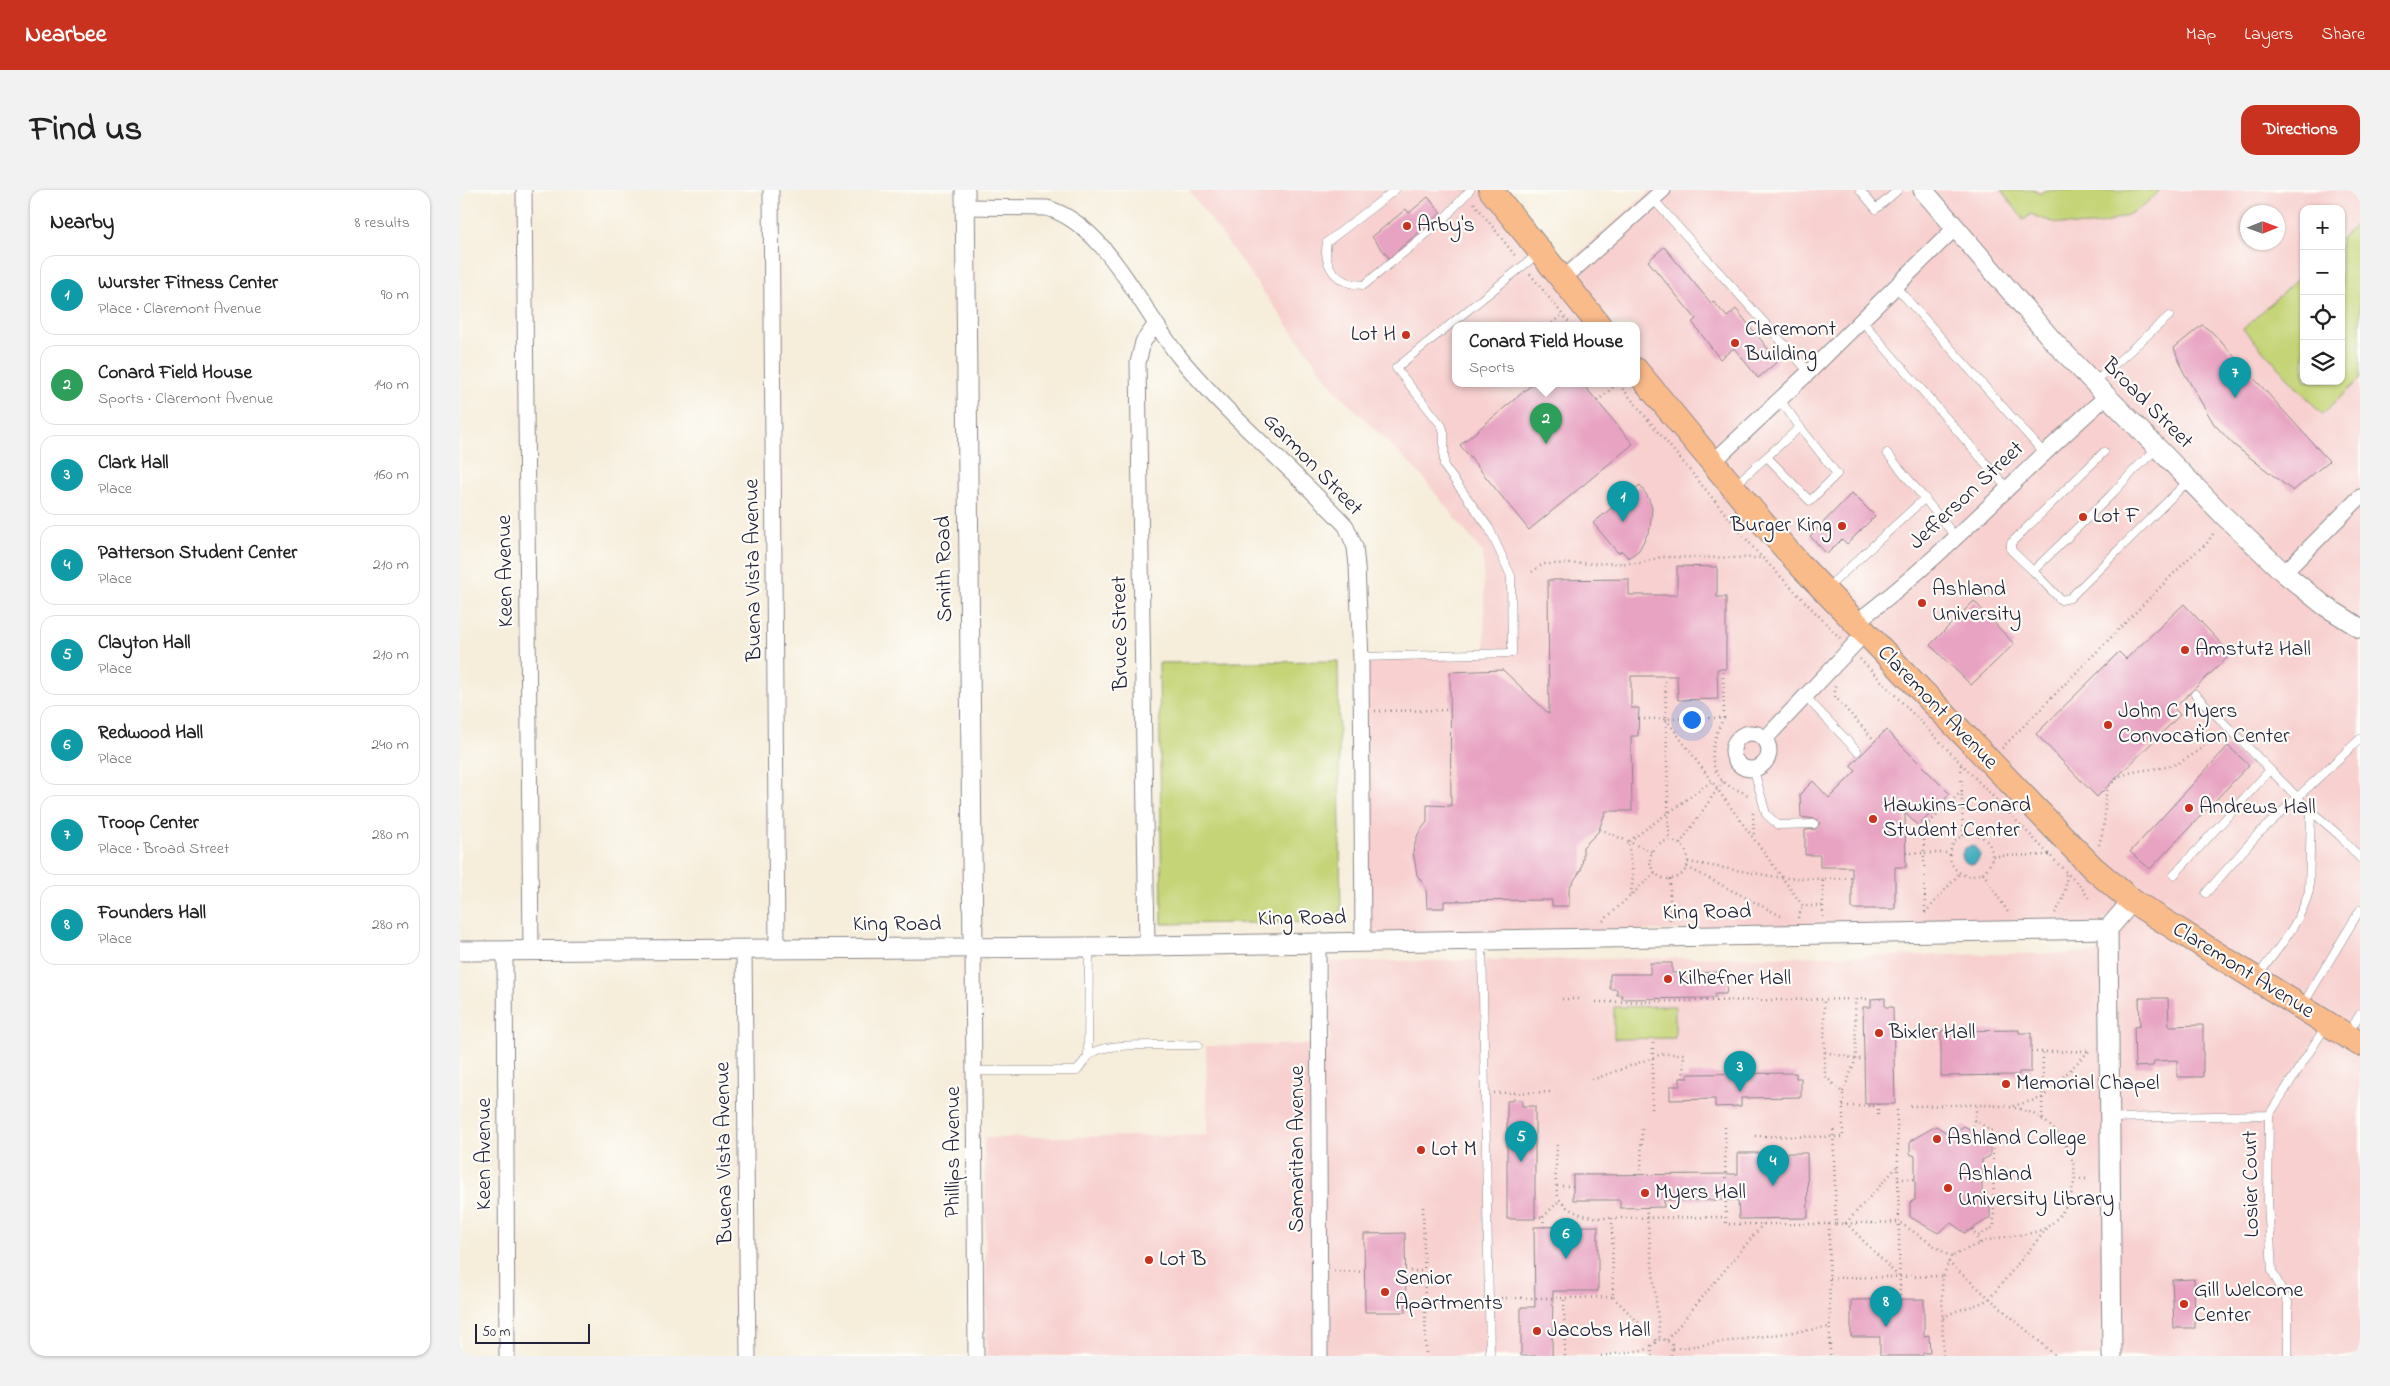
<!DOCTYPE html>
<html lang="en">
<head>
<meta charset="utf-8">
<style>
	:root { --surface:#fff; --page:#f2f2f2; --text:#222; --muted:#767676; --line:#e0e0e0; --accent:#c8321e }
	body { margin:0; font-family:"Indie Flower",sans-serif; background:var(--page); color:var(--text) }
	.controls { position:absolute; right:15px; top:15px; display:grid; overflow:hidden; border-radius:10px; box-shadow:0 1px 4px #0004 }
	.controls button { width:45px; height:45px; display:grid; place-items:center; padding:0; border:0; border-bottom:1px solid var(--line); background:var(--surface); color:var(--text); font:25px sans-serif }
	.compass { position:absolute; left:1780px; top:15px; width:45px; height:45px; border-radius:50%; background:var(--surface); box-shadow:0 1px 4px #0004; rotate:89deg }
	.scale { position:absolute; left:15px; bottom:12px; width:115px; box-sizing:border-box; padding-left:5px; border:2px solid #22223b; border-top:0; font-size:14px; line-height:18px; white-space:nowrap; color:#22223b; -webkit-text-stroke:4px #fdfcf7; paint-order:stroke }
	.you { position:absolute; left:1231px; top:529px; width:18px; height:18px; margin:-12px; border:4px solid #fff; border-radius:50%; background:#1a73e8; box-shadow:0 0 0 8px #1a73e833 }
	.badge { display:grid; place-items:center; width:32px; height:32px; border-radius:50%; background:var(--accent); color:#fff; font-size:16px; font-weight:700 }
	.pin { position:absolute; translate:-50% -41px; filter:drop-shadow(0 1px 2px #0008) }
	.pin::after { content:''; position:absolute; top:26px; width:18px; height:15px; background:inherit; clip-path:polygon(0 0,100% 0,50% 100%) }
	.popup { position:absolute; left:992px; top:132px; width:188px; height:65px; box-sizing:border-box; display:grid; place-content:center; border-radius:10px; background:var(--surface); filter:drop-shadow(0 1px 4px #0005); font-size:16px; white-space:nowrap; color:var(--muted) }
	.popup b { font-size:19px; color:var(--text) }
	.popup::after { content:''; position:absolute; left:50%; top:100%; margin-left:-10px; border:10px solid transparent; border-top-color:var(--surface) }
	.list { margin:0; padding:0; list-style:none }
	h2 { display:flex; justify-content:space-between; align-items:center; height:65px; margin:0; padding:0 20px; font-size:21px }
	h2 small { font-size:16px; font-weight:400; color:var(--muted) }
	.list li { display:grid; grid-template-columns:32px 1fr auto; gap:15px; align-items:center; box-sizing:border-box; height:80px; margin:0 10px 10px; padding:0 10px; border:1px solid var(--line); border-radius:15px }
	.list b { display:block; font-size:19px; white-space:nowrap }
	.list p { margin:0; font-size:16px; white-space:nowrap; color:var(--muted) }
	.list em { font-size:16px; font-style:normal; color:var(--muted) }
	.icon { flex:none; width:28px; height:28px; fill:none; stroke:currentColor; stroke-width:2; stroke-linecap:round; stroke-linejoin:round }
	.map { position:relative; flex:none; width:1900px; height:1166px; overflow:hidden; border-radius:15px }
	header { display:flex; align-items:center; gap:30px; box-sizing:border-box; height:70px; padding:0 25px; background:var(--accent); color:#fff }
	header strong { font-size:24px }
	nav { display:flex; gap:28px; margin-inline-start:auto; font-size:18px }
	.intro { display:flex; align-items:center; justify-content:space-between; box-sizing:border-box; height:120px; padding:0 30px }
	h1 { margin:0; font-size:35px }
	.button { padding:12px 22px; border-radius:15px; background:var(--accent); color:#fff; font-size:18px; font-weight:700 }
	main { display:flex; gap:30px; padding:0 30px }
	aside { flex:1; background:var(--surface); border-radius:15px; box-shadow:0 1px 4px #0004 }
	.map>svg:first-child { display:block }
	.built { fill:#f7d0cf; fill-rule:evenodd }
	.green { fill:#c4d476; stroke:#737b58 }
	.water { fill:#3da9bc; stroke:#30667c }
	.building { fill:#e8a3c2 }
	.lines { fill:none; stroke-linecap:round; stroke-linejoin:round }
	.service-casing { stroke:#8c888a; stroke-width:9 }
	.minor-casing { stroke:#8c888a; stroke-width:17 }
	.tertiary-casing { stroke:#8c888a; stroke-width:21 }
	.primary-casing { stroke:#8c888a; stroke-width:26 }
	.path { stroke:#8c888a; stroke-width:2.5; stroke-dasharray:1 4; stroke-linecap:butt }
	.service { stroke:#fff; stroke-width:8 }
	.minor { stroke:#fff; stroke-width:15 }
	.tertiary { stroke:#fff; stroke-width:19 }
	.primary { stroke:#fabb8b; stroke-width:24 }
	.poi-dot { fill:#c8321e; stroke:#fdfcf7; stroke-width:2 }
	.labels { text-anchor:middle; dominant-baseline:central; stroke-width:4.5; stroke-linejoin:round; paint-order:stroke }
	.poi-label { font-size:22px; fill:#22223b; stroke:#fdfcf7; text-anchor:start }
	.street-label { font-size:22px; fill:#22223b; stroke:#fdfcf7 }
</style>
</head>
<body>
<header>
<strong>Nearbee</strong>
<nav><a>Map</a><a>Layers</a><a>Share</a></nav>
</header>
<div class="intro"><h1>Find us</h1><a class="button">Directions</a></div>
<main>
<aside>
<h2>Nearby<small>8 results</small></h2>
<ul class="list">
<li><span class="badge" style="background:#0f9aa8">1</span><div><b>Wurster Fitness Center</b><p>Place · Claremont Avenue</p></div><em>90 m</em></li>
<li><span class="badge" style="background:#2e9e5b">2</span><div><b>Conard Field House</b><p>Sports · Claremont Avenue</p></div><em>140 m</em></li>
<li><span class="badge" style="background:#0f9aa8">3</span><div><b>Clark Hall</b><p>Place</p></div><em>160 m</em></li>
<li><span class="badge" style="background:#0f9aa8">4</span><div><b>Patterson Student Center</b><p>Place</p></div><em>210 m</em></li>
<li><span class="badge" style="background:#0f9aa8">5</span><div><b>Clayton Hall</b><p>Place</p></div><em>210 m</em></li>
<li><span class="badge" style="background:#0f9aa8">6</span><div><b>Redwood Hall</b><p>Place</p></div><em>240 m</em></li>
<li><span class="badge" style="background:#0f9aa8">7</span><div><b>Troop Center</b><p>Place · Broad Street</p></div><em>280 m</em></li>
<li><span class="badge" style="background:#0f9aa8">8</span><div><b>Founders Hall</b><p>Place</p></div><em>280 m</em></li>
</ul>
</aside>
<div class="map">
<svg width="1900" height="1166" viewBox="0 0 1900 1166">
	<rect width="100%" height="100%" fill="#fdfcf7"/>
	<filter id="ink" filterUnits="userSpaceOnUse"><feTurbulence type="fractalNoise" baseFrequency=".02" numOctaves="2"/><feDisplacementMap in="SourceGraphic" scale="10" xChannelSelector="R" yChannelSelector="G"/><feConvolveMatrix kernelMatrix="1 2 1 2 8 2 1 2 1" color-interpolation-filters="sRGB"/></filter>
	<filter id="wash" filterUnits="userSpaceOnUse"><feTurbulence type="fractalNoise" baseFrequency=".0096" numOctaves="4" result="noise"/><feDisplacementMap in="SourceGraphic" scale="20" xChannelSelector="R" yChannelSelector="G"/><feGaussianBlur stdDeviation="1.12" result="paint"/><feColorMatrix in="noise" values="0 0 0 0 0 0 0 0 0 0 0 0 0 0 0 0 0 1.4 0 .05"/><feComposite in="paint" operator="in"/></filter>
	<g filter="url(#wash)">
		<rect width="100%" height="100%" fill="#f6edda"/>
		<!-- built -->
		<path class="built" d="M729 0H1037L1101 79 1191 0H1900V1166H527L524 948 747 945 746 856 870 854V772L1636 763 1687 701 1634 736 909 743 901 467 1025 462 1023 363 960 284 876 201ZM1844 19H1881V191H1844ZM1788 22H1818V52H1788ZM996 135H1176V193H996Z"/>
		<!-- green -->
		<path class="green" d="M1541 0H1574L1580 4 1585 0H1700C1668 37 1615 45 1571 24L1564 30Z
			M1900 31V189L1862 224 1783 139 1844 83V191H1881V48Z
			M878 471 881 732 702 734 699 473Z
			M1215 816V848L1154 849V817Z"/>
		<!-- water -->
		<path class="water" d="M1502 665a9 9 0 1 1 18 0a9 9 0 1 1-18 0Z"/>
		<g id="blocks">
			<!-- building -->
			<path class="building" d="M968 7 981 23 929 68 912 47 946 19 949 23Z
				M1204 57 1251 113 1253 111 1267 127 1276 119 1318 171 1298 188 1274 158 1260 169 1232 132 1236 129 1188 71Z
				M1742 135 1752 142 1869 271 1833 301 1774 255 1754 234 1723 181 1714 158Z
				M1074 193H1122L1173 254 1069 340 1000 255Z
				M1180 295 1188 307 1192 318 1190 339 1179 360 1169 368 1162 361 1158 363 1133 333Z
				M1392 303 1415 326 1387 354 1382 349 1367 364 1350 346Z
				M1217 376 1257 377V407H1266V479H1257L1258 509 1218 510 1217 486H1171V518H1179L1178 546H1171L1172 621H1146L1138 642 1123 657V668L1121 680 1109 698V716H1092V710L984 711V718H967L966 698 957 685 953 661 958 644 967 632V615L991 616 990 482 1043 480 1089 524 1088 390 1169 389V405H1217Z
				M1514 411 1554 454 1511 495 1470 455Z
				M1724 414 1771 464 1714 518 1720 525 1637 607 1576 544 1659 462 1666 469Z
				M1426 540 1490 604 1458 636 1445 623 1446 677H1435V719H1392V677H1360V665H1345V640L1356 639 1360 633 1356 629 1341 627 1340 604 1353 591 1369 608 1396 581 1390 576Z
				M1768 556 1789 575 1690 679 1670 662Z
				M1190 773H1212V783L1269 782 1266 804H1255V808L1162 809V805H1157V799H1150V784H1190Z
				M1425 808V817H1433L1435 914H1405L1403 817H1411V809Z
				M1679 808H1708L1709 836 1743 835V887H1717V870L1694 871 1693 876 1675 877 1674 837 1680 836Z
				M1559 840V843H1571V882H1559V885L1481 886V841Z
				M1336 883V888H1341V907L1281 908V916L1255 917V909L1210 910V896H1220V888H1228V884Z
				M1062 910V916H1075V1029H1047V911Z
				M1476 936 1490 945 1504 936 1530 950V966L1522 970V1007L1530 1012V1028L1505 1043 1491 1033 1478 1043 1450 1027V1012L1455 1010V966L1450 964V951Z
				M1278 963H1347L1348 1028 1279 1029 1278 1010H1204V1017L1160 1018V1010H1113V985L1278 984Z
				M1138 1036V1101H1093L1092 1166H1061V1117H1075L1074 1037Z
				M945 1043 946 1122H905L904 1044Z
				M1734 1089 1735 1138H1714L1712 1090Z
				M1464 1109V1146L1469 1145 1470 1163H1463V1166H1420V1147H1391V1110Z"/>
		</g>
	</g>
	<g filter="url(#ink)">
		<use href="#blocks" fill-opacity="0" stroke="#8c888a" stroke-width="1"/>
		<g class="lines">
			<defs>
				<path id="service" d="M935 0 867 52C862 77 878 95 904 95L981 32 1010 0
					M1400 0 1416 19 1438 0
					M1193 9 1349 182
					M1436 97 1584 263
					M1401 130 1548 299
					M1635 192 1709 126
					M1644 262 1551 353V360L1573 381 1650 306 1678 276 1697 259
					M1427 263 1496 347
					M1307 267 1350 311 1377 284 1340 237
					M1275 295 1340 237 1320 210
					M1573 381 1601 410 1610 408 1729 290
					M1367 398 1465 308
					M901 467 1052 463 1051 386 1029 338 984 276V243L982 236 936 178 1079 63
					M1735 504 1851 621 1849 701C1840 734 1817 759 1798 786
					M1345 506 1397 561
					M1294 580 1306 624 1318 635 1354 634
					M1851 621 1879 645 1900 668
					M1714 685 1810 580
					M1746 703 1797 645 1900 549
					M1022 751 1030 1166
					M1842 816 1900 720
					M1888 844 1900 824
					M628 866 629 758
					M514 881H617C623 873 627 865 636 861 654 852 715 856 738 855
					M1649 928 1809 925
					M1828 1166V1112L1812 1081 1808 1011 1809 925 1866 836"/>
				<path id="minor" d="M64 0 71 761
					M311 0 317 759
					M505 17 587 18C648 36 682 122 721 169 771 229 833 279 886 336L895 357 897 376 901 470 903 752
					M1102 90 1203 0
					M1253 272 1349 182 1495 38
					M1824 383 1900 307
					M1395 433C1485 366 1561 281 1646 207
					M1273 561a18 18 0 1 1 36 0a18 18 0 1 1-36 0Z
					M1305 549 1404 444
					M858 752 860 1166
					M687 756 678 173 683 152 696 134
					M513 758 516 1166
					M284 759 288 1166
					M45 761 47 1166"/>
				<path id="tertiary" d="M505 0 513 758
					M1463 0 1594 152 1765 327 1824 383 1865 416 1900 438
					M1648 739 1652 1166
					M0 761 629 757 1648 739 1672 711"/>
				<path id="primary" d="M1031 0 1139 135
					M1176 180 1302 332 1341 376 1633 678 1672 711 1900 854"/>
			</defs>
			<!-- service casing -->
			<use href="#service" class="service-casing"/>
			<!-- minor casing -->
			<use href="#minor" class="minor-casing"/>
			<!-- tertiary casing -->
			<use href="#tertiary" class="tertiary-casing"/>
			<!-- primary casing -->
			<use href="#primary" class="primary-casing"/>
			<!-- path -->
			<path class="path" d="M1014 13 1057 68
				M1070 84 1111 135
				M1092 133 1102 125
				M1137 211 1158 193 1296 361 1381 449
				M1072 382 1083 374 1181 373 1201 367 1303 368
				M1400 469 1604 680 1622 698 1630 711
				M1205 486 1209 651
				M1375 496V507L1415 551
				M915 521 991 520
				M1264 528C1253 546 1245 577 1265 593 1272 599 1281 600 1289 606
				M1179 529 1264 528 1263 479
				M1206 529 1343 716H1363
				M1542 558 1730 367 1747 353 1755 341
				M1501 575 1503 646
				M1293 623 1294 648
				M1140 639 1192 662
				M1490 665a21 21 0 1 1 42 0a21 21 0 1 1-42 0Z
				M1190 670a19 19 0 1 1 38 0a19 19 0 1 1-38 0Z
				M1220 654 1263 591
				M1639 655C1641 648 1643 640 1644 633 1646 621 1643 610 1648 599 1660 575 1698 583 1718 573 1733 566 1746 555 1759 544
				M1446 663H1464V638L1502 601
				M1533 666 1589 665
				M1228 672 1323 688 1363 689
				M1227 677 1323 727
				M1523 683 1549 724
				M1210 689V730
				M1171 705 1173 686 1168 652 1252 591
				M1465 722 1464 663H1490
				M1465 723 1500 683
				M1595 723C1603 711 1609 696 1605 681
				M1363 727V689L1392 688
				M1338 728 1343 716
				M1143 731 1195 683
				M1102 809H1120
				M1136 812 1411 809
				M1365 862 1396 869H1405
				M1571 862 1627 861
				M1132 890 1202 864H1224L1223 888
				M1383 902 1396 869 1395 809
				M1034 903 1093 902
				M1054 903V910
				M1418 914V925
				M1383 916H1418
				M1450 916C1482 916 1531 912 1560 919 1586 925 1609 951 1614 977 1617 997 1607 1021 1591 1034 1577 1046 1550 1045 1533 1049 1519 1053 1504 1060 1491 1067
				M1553 916 1582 908 1629 861
				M1192 919 1193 849
				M1437 920 1440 1109
				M1582 929 1583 862
				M1514 930 1533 941 1534 1037 1517 1047
				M1265 937 1266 1034H1369L1370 1166
				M1512 941 1517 916
				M1295 946 1383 947V903L1365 886 1364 809
				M1097 955C1097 970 1094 987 1097 1002 1101 1024 1134 1029 1152 1028
				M1437 977 1386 1033 1438 1086
				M1181 985 1182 936
				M1438 989H1455
				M1615 989H1630
				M1097 996H1113
				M963 1017 966 1166
				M1186 1017 1200 1149
				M1075 1027H1083
				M1369 1034H1376L1373 936
				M1376 1034 1439 1032 1491 1067 1482 1089 1483 1166
				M1084 1037 1083 1027 1100 1010
				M1512 1039 1520 1054
				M1488 1072 1596 1166
				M874 1081 905 1082
				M945 1081H964
				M1370 1088 1483 1086
				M1153 1107 1196 1150
				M1041 1108H1104
				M1483 1128C1497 1118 1514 1118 1529 1109L1589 1036
				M1207 1150 1303 1034
				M1213 1159 1370 1137
				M1105 1166 1104 1108 1153 1107 1152 1028 1266 1027
				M1141 1166 1190 1159
				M1192 1166 1191 1156 1200 1149 1207 1150 1212 1155 1211 1166"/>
			<!-- service -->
			<use href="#service" class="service"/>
			<!-- minor -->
			<use href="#minor" class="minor"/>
			<!-- tertiary -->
			<use href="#tertiary" class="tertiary"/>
			<!-- primary -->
			<use href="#primary" class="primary"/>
		</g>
	</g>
	<!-- markers -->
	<g class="poi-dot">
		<circle cx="947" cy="36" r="5"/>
		<circle cx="946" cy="145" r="5"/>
		<circle cx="1275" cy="153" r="5"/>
		<circle cx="1623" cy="327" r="5"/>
		<circle cx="1382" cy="336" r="5"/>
		<circle cx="1462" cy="413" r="5"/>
		<circle cx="1725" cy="460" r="5"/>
		<circle cx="1648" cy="535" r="5"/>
		<circle cx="1729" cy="618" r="5"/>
		<circle cx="1413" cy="629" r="5"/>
		<circle cx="1208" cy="789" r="5"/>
		<circle cx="1419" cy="843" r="5"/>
		<circle cx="1546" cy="894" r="5"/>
		<circle cx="1477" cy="949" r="5"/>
		<circle cx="961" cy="960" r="5"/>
		<circle cx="1488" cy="998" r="5"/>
		<circle cx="1185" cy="1003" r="5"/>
		<circle cx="689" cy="1070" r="5"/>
		<circle cx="925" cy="1102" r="5"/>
		<circle cx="1724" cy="1114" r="5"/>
		<circle cx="1077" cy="1141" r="5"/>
	</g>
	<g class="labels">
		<!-- poi labels -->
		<g class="poi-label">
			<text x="957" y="36">Arby's</text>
			<text x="1285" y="140">Claremont<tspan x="1285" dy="25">Building</tspan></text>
			<text x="936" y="145" text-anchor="end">Lot H</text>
			<text x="1633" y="327">Lot F</text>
			<text x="1372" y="336" text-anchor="end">Burger King</text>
			<text x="1472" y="400">Ashland<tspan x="1472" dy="25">University</tspan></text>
			<text x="1735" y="460">Amstutz Hall</text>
			<text x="1658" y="522">John C Myers<tspan x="1658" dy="25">Convocation Center</tspan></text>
			<text x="1423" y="616">Hawkins-Conard<tspan x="1423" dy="25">Student Center</tspan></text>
			<text x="1739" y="618">Andrews Hall</text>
			<text x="1218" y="789">Kilhefner Hall</text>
			<text x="1429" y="843">Bixler Hall</text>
			<text x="1556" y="894">Memorial Chapel</text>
			<text x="1487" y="949">Ashland College</text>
			<text x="971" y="960">Lot M</text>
			<text x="1498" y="985">Ashland<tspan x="1498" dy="25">University Library</tspan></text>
			<text x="1195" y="1003">Myers Hall</text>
			<text x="699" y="1070">Lot B</text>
			<text x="935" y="1089">Senior<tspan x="935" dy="25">Apartments</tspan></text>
			<text x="1734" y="1101">Gill Welcome<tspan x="1734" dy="25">Center</tspan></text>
			<text x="1087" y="1141">Jacobs Hall</text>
		</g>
		<!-- street labels -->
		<g class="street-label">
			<text transform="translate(1687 214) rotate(45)">Broad Street</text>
			<text transform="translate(852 275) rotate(46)">Garmon Street</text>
			<text transform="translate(1507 306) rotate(-43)">Jefferson Street</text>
			<text transform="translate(485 379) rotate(-91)">Smith Road</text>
			<text transform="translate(294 380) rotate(-91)">Buena Vista Avenue</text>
			<text transform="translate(46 381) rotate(-91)">Keen Avenue</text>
			<text transform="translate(661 443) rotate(-91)">Bruce Street</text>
			<text transform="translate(1477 518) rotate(46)">Claremont Avenue</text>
			<text transform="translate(1247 723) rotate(-1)">King Road</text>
			<text transform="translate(842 729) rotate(-1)">King Road</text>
			<text x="437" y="735">King Road</text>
			<text transform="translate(1783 781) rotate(32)">Claremont Avenue</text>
			<text transform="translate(838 959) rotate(-90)">Samaritan Avenue</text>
			<text transform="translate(494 962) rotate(-90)">Phillips Avenue</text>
			<text transform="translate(265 963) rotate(-91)">Buena Vista Avenue</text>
			<text transform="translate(25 964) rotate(-90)">Keen Avenue</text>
			<text transform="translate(1792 994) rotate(-91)">Losier Court</text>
		</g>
	</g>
</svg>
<div class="controls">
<button>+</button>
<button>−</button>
<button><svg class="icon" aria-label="locate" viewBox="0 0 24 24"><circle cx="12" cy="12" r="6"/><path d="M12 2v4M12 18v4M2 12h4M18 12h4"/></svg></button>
<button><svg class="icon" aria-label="layers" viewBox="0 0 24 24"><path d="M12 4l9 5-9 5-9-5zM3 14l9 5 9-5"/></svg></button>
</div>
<svg class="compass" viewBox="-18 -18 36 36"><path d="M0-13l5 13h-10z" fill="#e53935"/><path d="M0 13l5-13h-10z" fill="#767676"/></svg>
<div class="scale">50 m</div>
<div class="you"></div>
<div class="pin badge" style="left:1163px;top:332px;background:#0f9aa8">1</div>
<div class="pin badge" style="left:1086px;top:254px;background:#2e9e5b">2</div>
<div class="popup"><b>Conard Field House</b>Sports</div>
<div class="pin badge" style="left:1280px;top:902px;background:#0f9aa8">3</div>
<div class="pin badge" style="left:1313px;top:996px;background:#0f9aa8">4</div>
<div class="pin badge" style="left:1061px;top:972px;background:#0f9aa8">5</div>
<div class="pin badge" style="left:1106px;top:1069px;background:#0f9aa8">6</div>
<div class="pin badge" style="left:1775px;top:208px;background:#0f9aa8">7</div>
<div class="pin badge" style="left:1426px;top:1137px;background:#0f9aa8">8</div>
</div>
</main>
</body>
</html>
